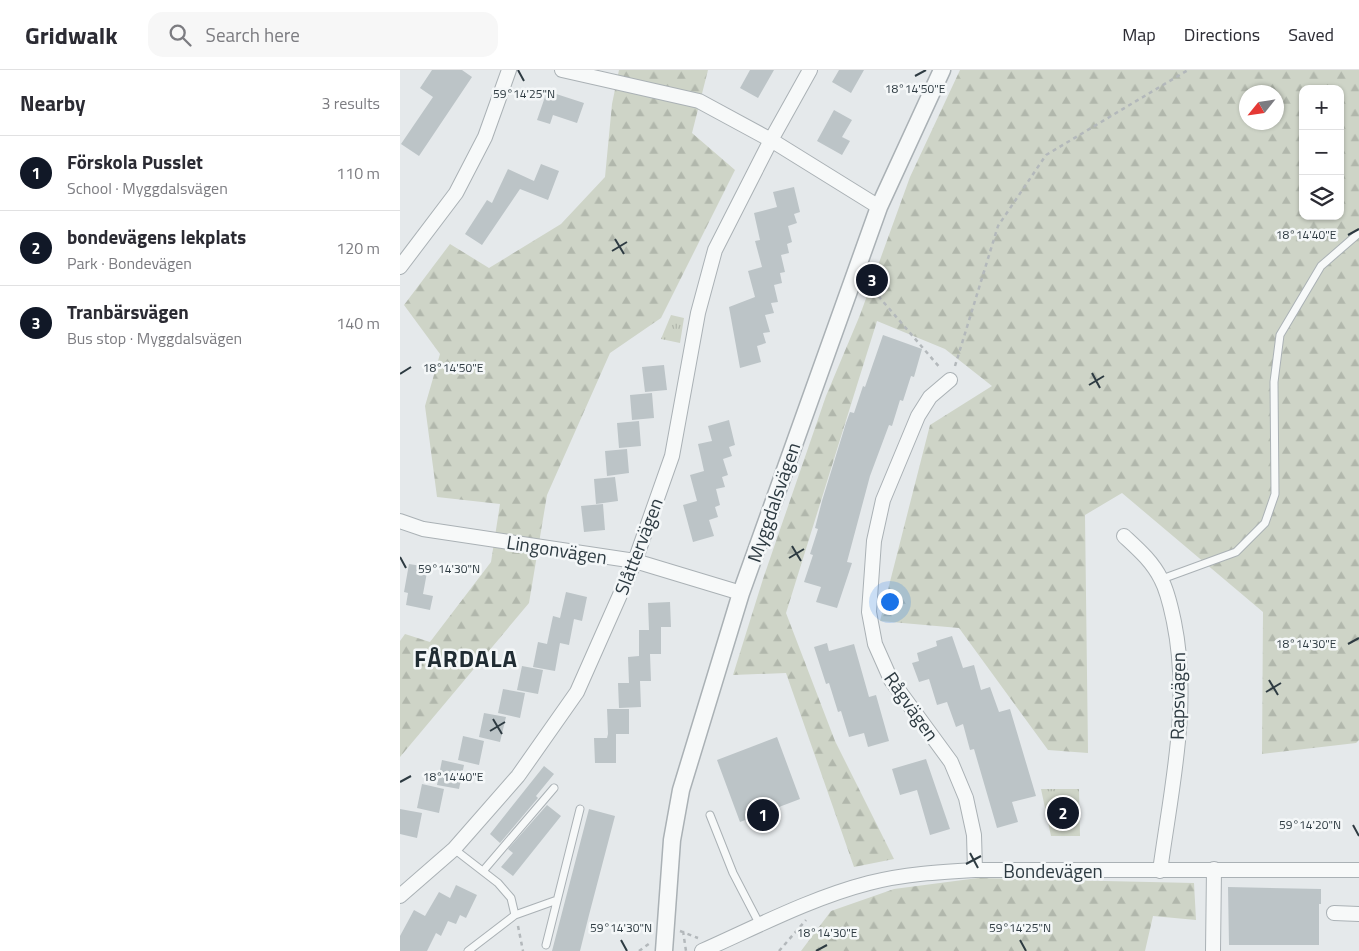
<!DOCTYPE html>
<html lang="en">
<head>
<meta charset="utf-8">
<style>
	:root { --surface:#fff; --page:#f7f7f7; --text:#2b2b33; --muted:#7c7c81; --line:#e1e1e2; --accent:#111827 }
	body { margin:0; font-family:"Titillium Web",sans-serif; background:var(--page); color:var(--text) }
	.controls { position:absolute; right:15px; top:15px; display:grid; overflow:hidden; border-radius:10px; box-shadow:0 1px 4px #0004 }
	.controls button { width:45px; height:45px; display:grid; place-items:center; padding:0; border:0; border-bottom:1px solid var(--line); background:var(--surface); color:var(--text); font:25px sans-serif }
	.compass { position:absolute; left:839px; top:15px; width:45px; height:45px; border-radius:50%; background:var(--surface); box-shadow:0 1px 4px #0004; rotate:240deg }
	.you { position:absolute; left:489px; top:531px; width:18px; height:18px; margin:-12px; border:4px solid #fff; border-radius:50%; background:#1a73e8; box-shadow:0 0 0 8px #1a73e833 }
	.badge { display:grid; place-items:center; width:32px; height:32px; border-radius:50%; background:var(--accent); color:#fff; font-size:16px; font-weight:700 }
	.pin { position:absolute; translate:-50% -50%; border:2px solid #fff; box-shadow:0 1px 5px #0006 }
	.list { margin:0; padding:0; list-style:none }
	h2 { display:flex; justify-content:space-between; align-items:center; height:65px; margin:0; padding:0 20px; font-size:21px }
	h2 small { font-size:16px; font-weight:400; color:var(--muted) }
	.list li { display:grid; grid-template-columns:32px 1fr auto; gap:15px; align-items:center; box-sizing:border-box; height:75px; padding:0 20px; border-top:1px solid var(--line) }
	.list b { display:block; font-size:19px; white-space:nowrap }
	.list p { margin:0; font-size:16px; white-space:nowrap; color:var(--muted) }
	.list em { font-size:16px; font-style:normal; color:var(--muted) }
	.icon { flex:none; width:28px; height:28px; fill:none; stroke:currentColor; stroke-width:2; stroke-linecap:round; stroke-linejoin:round }
	.map { position:relative; flex:none; width:959px; height:881px; overflow:hidden }
	header { display:flex; align-items:center; gap:30px; box-sizing:border-box; height:70px; padding:0 25px; background:var(--surface); border-bottom:1px solid var(--line) }
	header strong { font-size:24px }
	nav { display:flex; gap:28px; margin-inline-start:auto; font-size:18px }
	.search { width:350px; height:45px; background:var(--page); display:flex; align-items:center; gap:12px; box-sizing:border-box; padding:0 18px; border-radius:15px; color:var(--muted); font-size:19px }
	main { display:flex }
	aside { flex:1; background:var(--surface) }
	.map>svg:first-child { display:block }
	.forest { fill:url(#forest-firs); fill-rule:evenodd }
	.park { fill:url(#park-tufts) }
	.building { fill:#bcc4c7 }
	.lines { fill:none; stroke-linecap:round; stroke-linejoin:round }
	.service-casing { stroke:#aab1b5; stroke-width:9 }
	.minor-casing { stroke:#aab1b5; stroke-width:16 }
	.tertiary-casing { stroke:#aab1b5; stroke-width:19 }
	.path { stroke:#b3b8bb; stroke-width:2.5; stroke-dasharray:4 4; stroke-linecap:butt }
	.service { stroke:#f7f9f9; stroke-width:7 }
	.minor { stroke:#f7f9f9; stroke-width:14 }
	.tertiary { stroke:#f7f9f9; stroke-width:16 }
	.ticks { fill:none; stroke:#2e3b42; stroke-width:2 }
	.labels { text-anchor:middle; dominant-baseline:central; stroke-width:5; stroke-linejoin:round; paint-order:stroke }
	.street-label { font-size:19px; fill:#2e3b42; stroke:#f4f7f8 }
	.district-label { font-size:24px; font-weight:bold; letter-spacing:1px; fill:#202c33; stroke:#f4f7f8 }
	.ticks-label { font-size:12px; text-anchor:middle; fill:#2e3b42; stroke:#f4f7f8; stroke-width:5; stroke-linejoin:round; paint-order:stroke }
</style>
</head>
<body>
<header>
<strong>Gridwalk</strong>
<div class="search"><svg class="icon" aria-label="search" viewBox="0 0 24 24"><circle cx="10" cy="10" r="6"/><path d="M15 15l6 6"/></svg>Search here</div>
<nav><a>Map</a><a>Directions</a><a>Saved</a></nav>
</header>
<main>
<aside>
<h2>Nearby<small>3 results</small></h2>
<ul class="list">
<li><span class="badge">1</span><div><b>Förskola Pusslet</b><p>School · Myggdalsvägen</p></div><em>110 m</em></li>
<li><span class="badge">2</span><div><b>bondevägens lekplats</b><p>Park · Bondevägen</p></div><em>120 m</em></li>
<li><span class="badge">3</span><div><b>Tranbärsvägen</b><p>Bus stop · Myggdalsvägen</p></div><em>140 m</em></li>
</ul>
</aside>
<div class="map">
<svg width="959" height="881" viewBox="0 0 959 881">
	<defs>
		<pattern id="forest-firs" width="22" height="20" patternUnits="userSpaceOnUse" patternTransform="scale(1.25)"><rect width="22" height="20" fill="#ced4c7"/><path d="M5 1l3.5 6h-7zM16 11l3.5 6h-7z" fill="#b1b7ac"/></pattern>
		<pattern id="park-tufts" width="24" height="20" patternUnits="userSpaceOnUse" patternTransform="scale(1.25)"><rect width="24" height="20" fill="#ced4c7"/><path d="M3 7l-1-3M5 7V3M7 7l1-3M15 17l-1-3M17 17v-4M19 17l1-3" fill="none" stroke="#b1b7ac"/></pattern>
	</defs>
	<rect width="100%" height="100%" fill="#e5e9eb"/>
	<!-- forest -->
	<path class="forest" d="M219 0H308L292 63 335 100 261 248 210 283 147 425 129 533 0 687V571L5 564 30 572 91 492 100 434 37 427 25 336 40 284 4 235 50 174 89 198 161 154 205 107 212 34Z
		M560 0H959V670L956 673 862 684 863 542 722 423 685 445 688 683 648 680 559 558 480 551 530 355 592 316 545 279 477 251 386 543 435 671 494 789 454 797 386 603 333 605 363 509 426 326 460 245 510 107ZM903 19H940V146H903ZM846 22H876V52H846Z
		M578 808 794 813 796 850 753 846 745 881H401L431 841 494 819Z"/>
	<!-- park -->
	<path class="park" d="M271 245 284 248 280 273 261 269Z
		M641 719H679L680 766H651Z"/>
	<!-- building -->
	<path class="building" d="M32 0H62L72 7 19 86 1 74 33 27 20 18Z
		M350 0H374L358 28 340 18Z
		M439 0H464L451 23 432 12Z
		M147 21 184 33 177 53 153 45 150 54 137 50Z
		M434 40 452 50 442 67 450 71 442 85 417 71Z
		M141 94 159 101 148 130 120 119 82 175 65 164 87 130 92 133 108 99 134 111Z
		M394 117 400 142 394 144 397 153 388 156 392 172 387 174 389 183 381 185 385 202 380 203 382 213 374 215 378 232 371 233 374 243 365 245 370 262 363 263 366 273 357 276 361 292 340 298 329 237 355 227 348 201 362 197 355 171 360 170 354 143 377 137 373 122Z
		M483 265 522 279 514 307 511 306 503 331 500 330 492 356 489 355 470 406 447 492 452 493 437 538 416 532 421 517 404 512 413 485 410 484 418 459 415 458 422 431 446 353 450 342 454 343 463 316 465 317Z
		M264 295 267 320 245 322 242 297Z
		M252 323 254 348 232 350 230 325Z
		M329 350 335 375 329 377 332 386 323 389 328 405 322 407 325 417 316 419 320 435 315 437 318 447 309 450 314 466 293 472 283 435 297 431 290 405 304 401 298 374 312 371 308 356Z
		M239 351 241 376 219 378 217 353Z
		M227 379 229 403 207 406 205 381Z
		M215 407 218 431 196 434 194 409Z
		M203 434 205 460 184 462 181 436Z
		M9 494 28 497 23 524 33 526 30 540 6 535 8 523 4 522Z
		M166 522 187 527 182 551 174 549 169 575 160 573 155 601 133 597 138 572 147 574 153 546 160 548Z
		M270 532 271 557H261V584H250L251 611H240L241 637 219 638 218 613H229L228 587 239 586V560H249L248 533Z
		M552 566 563 598 574 595 581 620 590 617 599 642 610 639 636 726 612 732 618 752 597 758 574 679 570 680 563 654 556 657 547 632 537 635 529 609 519 612 512 593 519 591 517 583 537 576 536 571Z
		M427 573 429 581 454 574 469 627 476 625 489 671 468 677 464 663 449 667 441 641 438 642 429 613 426 614 414 577Z
		M122 596 143 600 138 624 117 620Z
		M103 619 125 623 120 648 98 643Z
		M207 639H229V664H216V693H195L194 668H207L208 664Z
		M84 643 106 647 100 672 79 667Z
		M63 666 84 671 79 695 58 690Z
		M377 667 400 729 340 752 317 690Z
		M526 689 550 759 530 765 517 720 500 725 492 699Z
		M42 690 64 695 59 719 37 715Z
		M144 696 154 704 136 726 138 728 100 773 90 764Z
		M22 714 44 719 39 743 17 738Z
		M147 735 161 746 113 806 101 797 113 783 108 779Z
		M0 739 22 743 17 768 0 764Z
		M189 739 215 746 189 845 180 881H152Z
		M56 815 77 825 66 848 60 845 56 854 48 851 41 866 36 863 27 881H0V866L14 840 25 846 39 822 50 828Z
		M828 817 921 819V834H919V875H829Z"/>
	<g class="lines">
		<defs>
			<path id="service" d="M762 509 836 482 865 453 875 424 874 312 880 265 921 196 959 163
				M310 745 333 803 360 855
				M54 779 98 813 111 828 115 845
				M83 801 154 718
				M146 875 180 739
				M68 881 115 845 157 830"/>
			<path id="minor" d="M162 0 299 31 371 70 479 137
				M0 197 56 123 85 67 109 0
				M550 310 530 327 518 346 483 430 474 471 469 542 475 574 491 610 551 692 566 728 574 765 575 800
				M0 451 23 459 235 491 341 523
				M724 466C738 479 752 491 761 509 768 522 771 538 774 552 791 635 771 719 760 801
				M0 826 54 779 118 706 177 622 235 491 272 386 298 243 315 180 371 70 410 0
				M934 843 959 844
				M302 881C356 857 411 828 469 813 504 804 539 802 575 800H959
				M813 881 814 799"/>
			<path id="tertiary" d="M264 881 272 770 281 720 341 523 479 137 542 0"/>
		</defs>
		<!-- service casing -->
		<use href="#service" class="service-casing"/>
		<!-- minor casing -->
		<use href="#minor" class="minor-casing"/>
		<!-- tertiary casing -->
		<use href="#tertiary" class="tertiary-casing"/>
		<!-- path -->
		<path class="path" d="M468 214 541 299
			M555 296 598 156 646 85 788 0
			M118 856 123 881
			M280 861 298 868
			M283 861 286 881
			M239 881 250 873
			M379 881 406 850"/>
		<!-- service -->
		<use href="#service" class="service"/>
		<!-- minor -->
		<use href="#minor" class="minor"/>
		<!-- tertiary -->
		<use href="#tertiary" class="tertiary"/>
	</g>
	<!-- ticks -->
	<path class="ticks" d="M118 0 124 11M515 6 526 0M948 165 959 159M215 169 224 184M212 181 227 172M692 303 700 318M0 304 11 297M689 315 704 306M392 476 401 491M0 487 6 498M389 488 404 479M948 574 959 568M869 610 878 625M866 622 881 613M93 649 102 664M90 661 105 652M0 712 11 706M953 755 959 766M570 783 578 798M566 794 581 786M221 870 227 881M620 870 626 881M416 881 427 875"/>
	<g class="labels">
		<!-- street labels -->
		<g class="street-label">
			<text transform="translate(373 432) rotate(-71)">Myggdalsvägen</text>
			<text transform="translate(238 476) rotate(-69)">Slåttervägen</text>
			<text transform="translate(157 479) rotate(9)">Lingonvägen</text>
			<text transform="translate(777 626) rotate(-89)">Rapsvägen</text>
			<text transform="translate(512 636) rotate(55)">Rågvägen</text>
			<text x="653" y="800">Bondevägen</text>
		</g>
		<!-- district labels -->
		<g class="district-label">
			<text x="66" y="588">FÅRDALA</text>
		</g>
	</g>
	<g class="ticks-label">
		<text x="515" y="23">18°14'50"E</text>
		<text x="124" y="28">59°14'25"N</text>
		<text x="906" y="169">18°14'40"E</text>
		<text x="53" y="302">18°14'50"E</text>
		<text x="49" y="503">59°14'30"N</text>
		<text x="906" y="578">18°14'30"E</text>
		<text x="53" y="711">18°14'40"E</text>
		<text x="910" y="759">59°14'20"N</text>
		<text x="221" y="862">59°14'30"N</text>
		<text x="620" y="862">59°14'25"N</text>
		<text x="427" y="867">18°14'30"E</text>
	</g>
</svg>
<div class="controls">
<button>+</button>
<button>−</button>
<button><svg class="icon" aria-label="layers" viewBox="0 0 24 24"><path d="M12 4l9 5-9 5-9-5zM3 14l9 5 9-5"/></svg></button>
</div>
<svg class="compass" viewBox="-18 -18 36 36"><path d="M0-13l5 13h-10z" fill="#e53935"/><path d="M0 13l5-13h-10z" fill="#7c7c81"/></svg>
<div class="you"></div>
<div class="pin badge" style="left:363px;top:745px">1</div>
<div class="pin badge" style="left:663px;top:743px">2</div>
<div class="pin badge" style="left:472px;top:210px">3</div>
</div>
</main>
</body>
</html>
